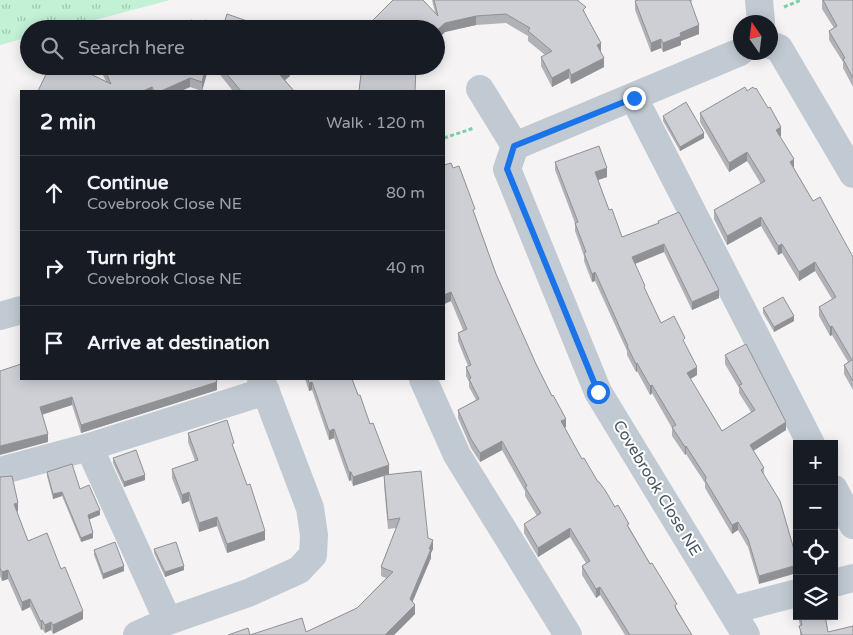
<!DOCTYPE html>
<html lang="en">
<head>
<meta charset="utf-8">
<style>
	:root { --surface:#171b24; --page:#242831; --text:#f1f3f6; --muted:#9ea1a6; --line:#363941 }
	body { margin:0; font-family:"Varela Round",sans-serif; background:var(--page); color:var(--text) }
	.controls { position:absolute; right:15px; bottom:15px; display:grid; overflow:hidden; border-radius:0px; box-shadow:0 2px 12px #0003 }
	.controls button { width:45px; height:45px; display:grid; place-items:center; padding:0; border:0; border-bottom:1px solid var(--line); background:var(--surface); color:var(--text); font:25px sans-serif }
	.compass { position:absolute; left:733px; top:15px; width:45px; height:45px; border-radius:50%; background:var(--surface); box-shadow:0 2px 12px #0003; rotate:346deg }
	.stop { position:absolute; width:15px; height:15px; margin:-11px; border:4px solid #1a73e8; border-radius:50%; background:#fff }
	.stop.end { background:#1a73e8; border-color:#fff; box-shadow:0 1px 5px #0008 }
	.list { margin:0; padding:0; list-style:none }
	h2 { display:flex; justify-content:space-between; align-items:center; height:65px; margin:0; padding:0 20px; font-size:21px }
	h2 small { font-size:16px; font-weight:400; color:var(--muted) }
	.list li { display:grid; grid-template-columns:32px 1fr auto; gap:15px; align-items:center; box-sizing:border-box; height:75px; padding:0 20px; border-top:1px solid var(--line) }
	.list b { display:block; font-size:19px; white-space:nowrap }
	.list p { margin:0; font-size:16px; white-space:nowrap; color:var(--muted) }
	.list em { font-size:16px; font-style:normal; color:var(--muted) }
	.icon { flex:none; width:28px; height:28px; fill:none; stroke:currentColor; stroke-width:2; stroke-linecap:round; stroke-linejoin:round }
	.map { position:relative; flex:none; width:853px; height:635px; overflow:hidden }
	.search { position:absolute; background:var(--surface); box-shadow:0 2px 12px #0003; left:20px; top:20px; width:425px; height:55px; display:flex; align-items:center; gap:12px; box-sizing:border-box; padding:0 18px; border-radius:28px; color:var(--muted); font-size:19px }
	.panel { position:absolute; background:var(--surface); box-shadow:0 2px 12px #0003; left:20px; top:90px; width:425px; height:290px; border-radius:0px }
	.map>svg:first-child { display:block }
	.grass { fill:url(#grass-tufts) }
	.lines { fill:none; stroke-linecap:round; stroke-linejoin:round }
	.path { stroke:#7ad0a6; stroke-width:3; stroke-dasharray:4 2.5; stroke-linecap:butt }
	.minor { stroke:#c1cad2; stroke-width:28 }
	.wall { fill:#b0b2b7 }
	.shaded-wall { fill:#909195 }
	.building { fill:#cdcfd5; stroke:#909195 }
	.route { stroke:#1a73e8; stroke-width:6 }
	.labels { text-anchor:middle; dominant-baseline:central; stroke-width:4; stroke-linejoin:round; paint-order:stroke }
	.street-label { font-size:16px; fill:#4a5661; stroke:#fff }
</style>
</head>
<body>
<div class="map">
<svg width="853" height="635" viewBox="0 0 853 635">
	<defs>
		<pattern id="grass-tufts" width="24" height="20" patternUnits="userSpaceOnUse" patternTransform="scale(1.25)"><rect width="24" height="20" fill="#c3f1d5"/><path d="M3 7l-1-3M5 7V3M7 7l1-3M15 17l-1-3M17 17v-4M19 17l1-3" fill="none" stroke="#a0c6b0"/></pattern>
	</defs>
	<rect width="100%" height="100%" fill="#f5f3f3"/>
	<!-- grass -->
	<path class="grass" d="M0 0H170L61 29H29V37L0 45Z"/>
	<g class="lines">
		<!-- path -->
		<path class="path" d="M784 7 801 0
			M444 138 474 128"/>
		<!-- minor -->
		<path class="minor" d="M759 0 761 22
			M770 45 779 48 853 174
			M480 89 515 146
			M634 98 811 444
			M515 146 507 169 598 392 746 635
			M515 146 740 52
			M0 316 21 310
			M423 379 457 455 568 635
			M89 447 168 621
			M0 471 89 447 266 391
			M834 489 853 525
			M834 583 853 578
			M732 610 797 593
			M137 635 168 621 248 593 299 570 313 555 314 535 310 508 261 379"/>
	</g>
	<!-- wall -->
	<path class="wall" d="M432 0H578L586 15 601 52 604 67 571 84 569 78 552 87 541 66V57L545 55 528 41V36L506 23 476 25 445 32 436 41 435 12Z
		M638 0H692L691 3 699 34 681 41V45L663 52 661 48 651 52 635 10V1Z
		M822 0H853V87L843 68V62L829 40V31L834 28 822 9Z
		M98 66H176L177 68 209 66 202 91 190 87 181 91H38L106 81Z
		M213 66H290V76L285 80 294 91H233Z
		M747 91 768 108 781 136H780L794 168 813 201 853 257V390L844 374V365L848 362 832 335 830 336 819 316V307L832 299 815 271 799 281 782 253 778 255 761 226 727 245 714 219V210L761 184 747 161 729 172 700 122V113Z
		M663 116 704 138 680 151 663 121Z
		M555 162 607 177 598 180 609 210 622 237 658 223V221L719 298 692 310 664 252 635 264 645 290 661 323 685 344 697 375 690 379 722 431 751 412 739 393V388L725 364V355L786 430 753 451 764 468 759 584 748 547 738 530 732 534 705 488V483L686 454 685 455 672 436V428L652 393 650 395 637 371 636 372 627 355V351L595 281 592 282 584 261V256L575 231V223L555 170Z
		M444 165 453 168 475 215 496 274 536 364 566 427 565 428 582 459 629 527 692 635H625L600 595 596 598 582 575V566L586 563 570 537 538 557 524 533V524L537 516 525 496V491L502 450 480 462 471 448 458 418V410L476 400 469 387V382L466 376V367L468 366 458 341V333L463 330 451 301 444 304Z
		M763 308 794 321 774 332 763 313Z
		M21 364 217 390 81 433 72 405 42 415 48 442Z
		M305 379H352L389 474 386 475 428 538 433 549 431 553V558L412 602 415 614 394 635H250L306 632 357 608 386 578 381 576V567L396 528 388 529 384 485V476L353 486 351 480 349 481 334 438 329 440 312 390 309 391Z
		M188 433 234 450 265 540 227 553 217 526 199 532 189 501 182 504 172 478V469L195 461 188 442Z
		M113 458 145 480 124 487 113 463Z
		M47 472 80 489 100 515 89 519 93 538 81 542 62 496 53 499 47 476Z
		M0 477 18 511 17 512 28 541 61 569 83 619 53 634 51 630 45 633 42 629 41 630 30 607 22 611 8 579 2 581 0 576Z
		M154 549 184 570 165 577 154 553Z
		M94 550 124 571 103 579 94 555Z
		M798 616H825L828 632 853 635H800V625Z"/>
	<!-- shaded-wall -->
	<path class="shaded-wall" d="M476 16V25L445 32 436 41V31L445 23Z
		M699 25V34L681 41V45L663 52V43L680 33Z
		M661 39V48L651 52V43Z
		M601 43V52L597 45Z
		M604 58V67L571 84V75Z
		M206 66H209L202 91V82Z
		M290 66V76L280 84V75Z
		M569 69V78L552 87V78Z
		M190 78V87L181 91H161Z
		M152 87V91H143Z
		M781 127V136L776 139V130Z
		M704 133V138L680 151V147Z
		M747 152V161L729 172V163Z
		M794 159V168L790 162Z
		M607 168V177L595 181V172Z
		M761 217V226L727 245V236Z
		M664 244V252L632 265V257Z
		M782 244V253L778 255V246Z
		M815 262V271L799 281V272Z
		M595 272V281L592 282V274Z
		M719 290V298L692 310V302Z
		M451 292V301L444 304V295Z
		M794 316V321L774 332V327Z
		M832 326V335L830 336V327Z
		M637 363V371L636 372V364Z
		M697 367V375L687 381V373Z
		M217 382V390L81 433V425Z
		M312 382V390L309 391V383Z
		M652 385V393L650 395V386Z
		M72 397V405L40 415V407Z
		M566 419V427L561 430V421Z
		M786 422V430L750 453V445Z
		M334 429V438L329 440V431Z
		M48 434V442L0 455V446Z
		M502 441V450L480 462V453Z
		M686 446V454L685 455V447Z
		M389 465V474L353 486V477Z
		M349 472H351V480L349 481Z
		M145 475V480L124 487V482Z
		M62 492V496L53 499V494Z
		M189 492V501L182 504V495Z
		M18 503V511L14 512V504Z
		M100 510V515L88 520V515Z
		M217 517V526L199 532V523Z
		M738 522V530L732 534V525Z
		M570 528V537L538 557V548Z
		M265 531V540L227 553V544Z
		M93 533V538L81 542V538Z
		M433 540V549L431 553V558L410 608V599Z
		M797 565V573L759 584V576Z
		M124 566V571L103 579V574Z
		M184 566V570L165 577V572Z
		M8 570V579L2 581V572Z
		M600 587V595L596 598V589Z
		M30 599V607L22 611V602Z
		M415 605V614L394 635H385Z
		M83 611V619L53 634V625Z
		M42 620V629L41 630V622Z
		M51 622V630L45 633V625Z"/>
	<!-- building -->
	<path class="building" d="M393 0H423L438 16 434 0H577L586 7 583 10 601 43 597 45 604 58 571 75 569 69 552 78 541 57 552 51 528 31 530 28 506 14 476 16 445 23 436 31V29H365L373 20Z
		M638 0H690L699 25 680 33 681 36 663 43 661 39 651 43 635 1Z
		M823 0H853V78L843 59 845 58 829 31 837 26Z
		M227 14 253 23 258 29H188L191 20 204 24 205 20 223 26Z
		M50 66 54 67V66H74L111 84 103 66H176L177 68V66H206L202 82 190 78 161 91H154L152 87 143 91H38Z
		M220 66H290L280 75 294 91H241Z
		M362 66H387L404 67 402 66H416L415 91H359Z
		M745 87 747 91 753 87 755 89 756 88 768 108 770 107 781 127 776 130 794 159 790 162 813 201 820 197 853 257V381L844 365 852 360 832 326 830 327 819 307 836 297 815 262 799 272 782 244 778 246 761 217 727 236 714 210 765 181 747 152 729 163 700 113Z
		M686 102 704 133 680 147 663 116Z
		M599 146 607 168 595 172 609 210 612 209 622 237 659 223 658 221 679 212 719 290 692 302 664 244 632 257 645 286 644 287 661 323 674 316 685 338 683 340 697 367 687 373 722 431 755 410 739 385 742 384 725 355 746 344 786 422 750 445 764 468 761 470 780 501 797 560V565L759 576 748 539 738 522 732 525 705 480 706 479V477L686 446 685 447 672 427 676 425 652 385 650 386 637 363 636 364 627 346H628L595 272 592 274 584 253 586 252 575 223 578 222 555 162Z
		M451 163 453 168 459 166 475 209 473 210 496 274 536 364 552 396 553 395 566 419 561 421 582 459 584 458 598 482H599L605 490 615 507 618 505 629 524 627 525 650 564 652 563 677 604 675 605 676 609 692 635H630L600 587 596 589 582 566 590 561 570 528 538 548 524 524 541 513 525 487 527 486 502 441 480 453 471 439 458 410 479 399 469 379 471 378 466 367 471 365 458 333 467 329 451 292 444 295V165Z
		M783 297 794 316 774 327 763 308Z
		M21 364V379H216L217 382 81 425 72 397 40 407 48 434 0 446V371Z
		M308 379H352L358 395H360L370 424 373 423 389 465 353 477 351 472H349L334 429 329 431 312 382 309 383Z
		M227 420 234 443 232 444 247 485 250 484 265 531 227 544 217 517 199 523 189 492 182 495 172 469 198 460 188 433Z
		M136 450 145 475 124 482 113 458Z
		M72 464 80 489 89 485 100 510 88 515 93 533 81 538 62 492 53 494 47 472Z
		M421 471 428 538 433 540 429 549H431L410 599 415 605 385 635H228L248 628 250 635 302 618 306 632 357 608 393 572 381 567 400 518 388 520 384 475Z
		M12 476 18 503 14 504 28 541 47 533 61 569 65 567 83 611 53 625 51 622 45 625 42 620 41 622 30 599 22 602 8 570 2 572 0 568V477Z
		M115 542 124 566 103 574 94 550Z
		M176 542 184 566 165 572 154 549Z
		M800 616H825L828 632 853 626V635H802L799 626 802 625Z"/>
	<g class="lines">
		<!-- route -->
		<path class="route" d="M598 392 507 169 514 146 634 98"/>
	</g>
	<g class="labels">
		<!-- street labels -->
		<g class="street-label">
			<text transform="translate(657 488) rotate(59)">Covebrook Close NE</text>
		</g>
	</g>
</svg>
<div class="controls">
<button>+</button>
<button>−</button>
<button><svg class="icon" aria-label="locate" viewBox="0 0 24 24"><circle cx="12" cy="12" r="6"/><path d="M12 2v4M12 18v4M2 12h4M18 12h4"/></svg></button>
<button><svg class="icon" aria-label="layers" viewBox="0 0 24 24"><path d="M12 4l9 5-9 5-9-5zM3 14l9 5 9-5"/></svg></button>
</div>
<svg class="compass" viewBox="-18 -18 36 36"><path d="M0-13l5 13h-10z" fill="#e53935"/><path d="M0 13l5-13h-10z" fill="#9ea1a6"/></svg>
<div class="stop" style="left:598px;top:392px"></div>
<div class="stop end" style="left:634px;top:98px"></div>
<div class="search"><svg class="icon" aria-label="search" viewBox="0 0 24 24"><circle cx="10" cy="10" r="6"/><path d="M15 15l6 6"/></svg>Search here</div>
<section class="panel">
<h2>2 min<small>Walk · 120 m</small></h2>
<ul class="list">
<li><svg class="icon" aria-label="ahead" viewBox="0 0 24 24"><path d="M12 20V5M6 11l6-6 6 6"/></svg><div><b>Continue</b><p>Covebrook Close NE</p></div><em>80 m</em></li>
<li><svg class="icon" aria-label="right" viewBox="0 0 24 24"><path d="M7 20v-9h11M14 6l5 5-5 5"/></svg><div><b>Turn right</b><p>Covebrook Close NE</p></div><em>40 m</em></li>
<li><svg class="icon" aria-label="arrive" viewBox="0 0 24 24"><path d="M6 21V4h12l-3 4 3 4H6"/></svg><div><b>Arrive at destination</b></div></li>
</ul>
</section>
</div>
</body>
</html>
